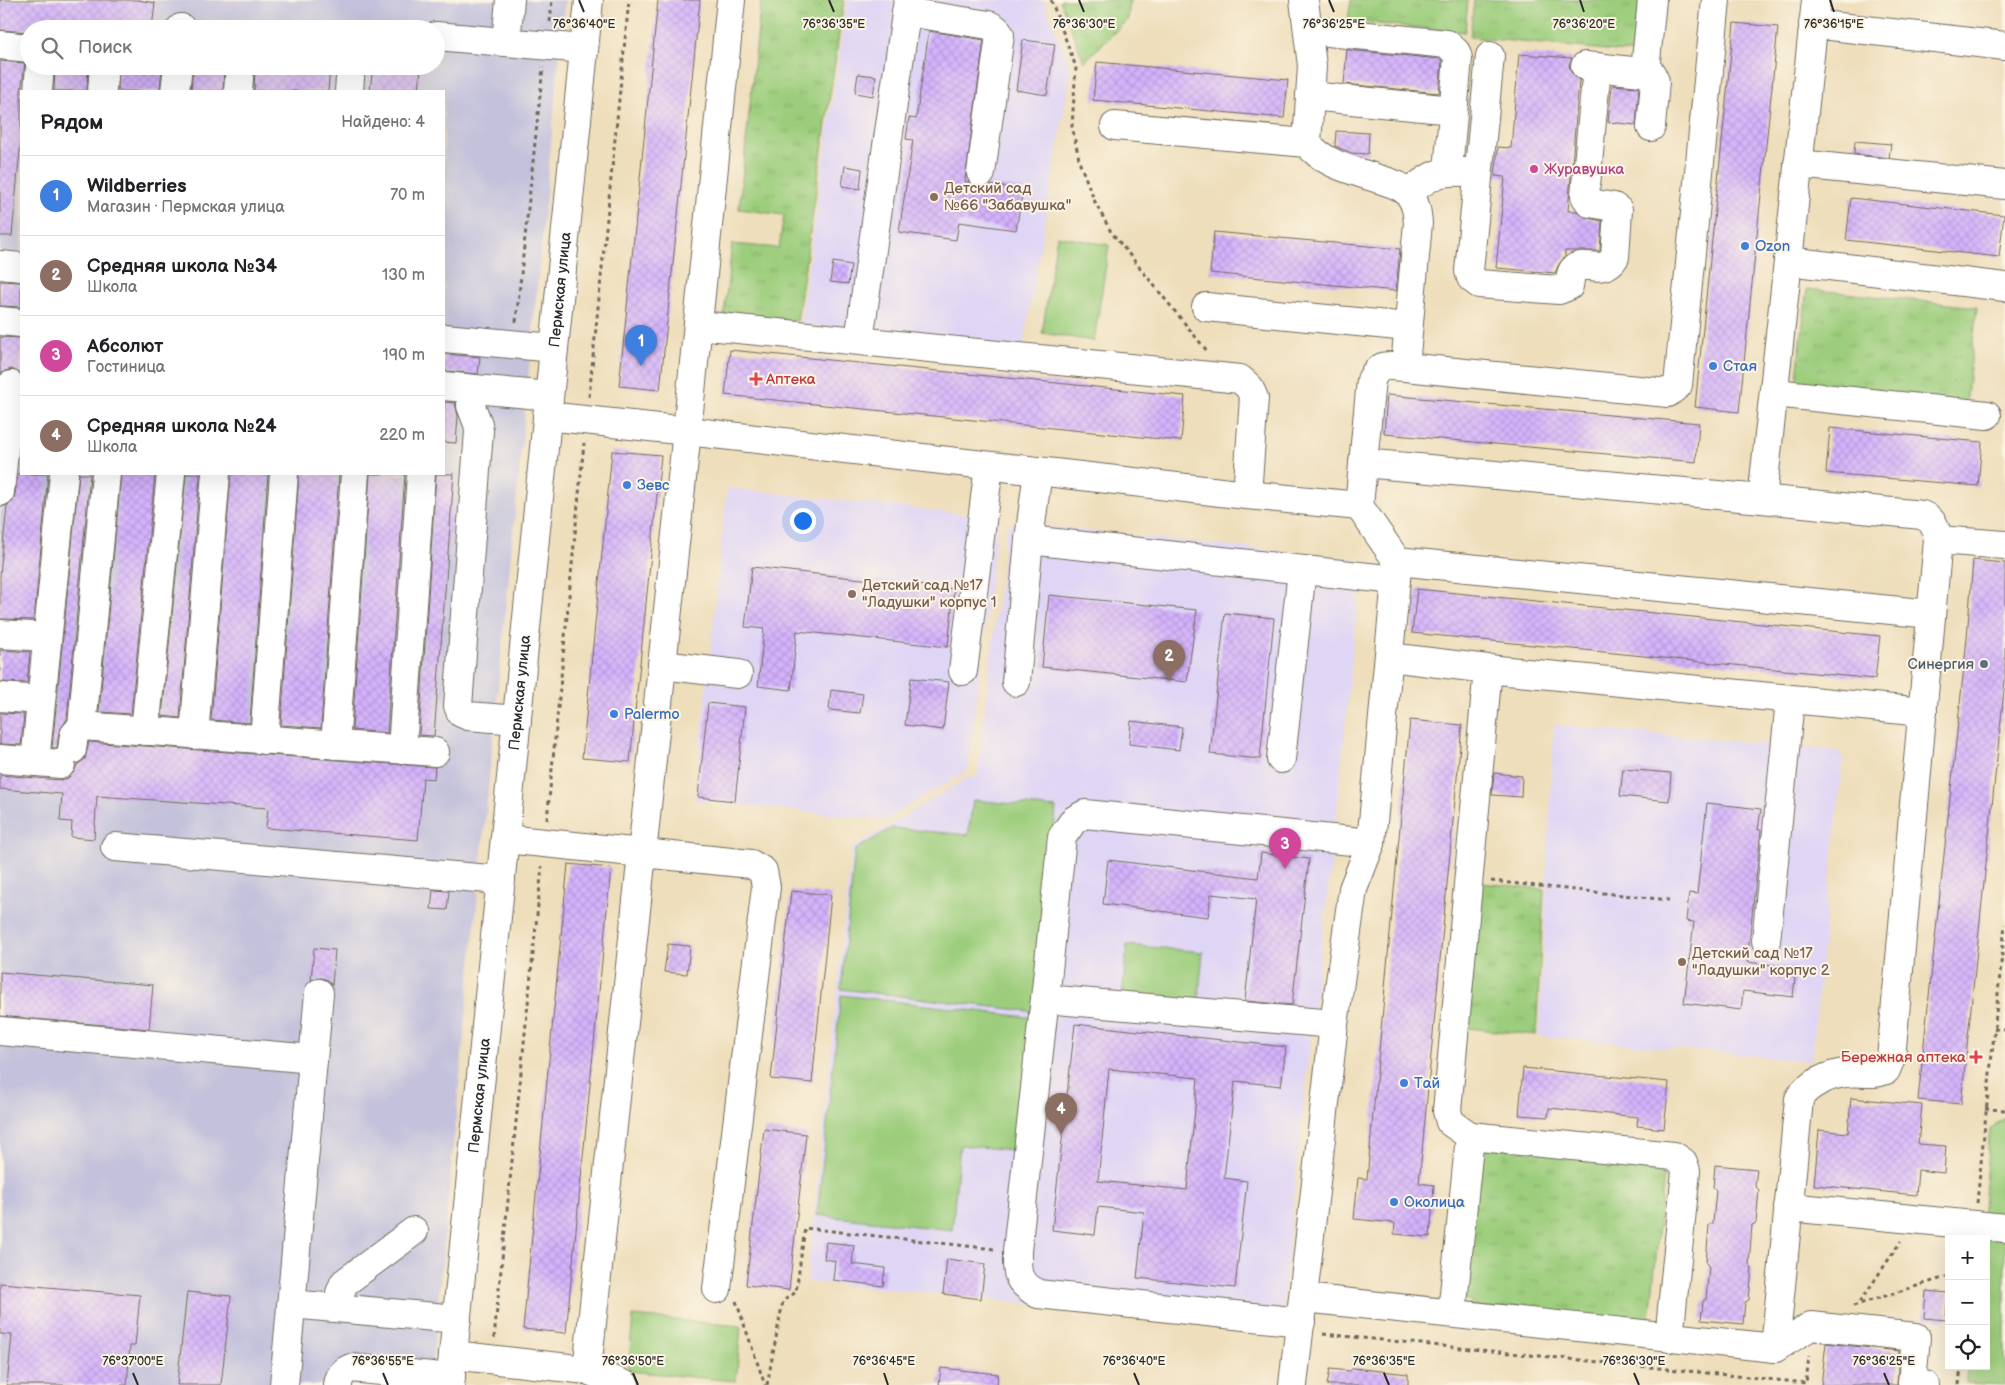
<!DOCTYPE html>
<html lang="ru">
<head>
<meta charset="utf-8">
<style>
	:root { --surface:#fff; --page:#f2f2f2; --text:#202124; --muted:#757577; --line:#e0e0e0; --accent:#b45309 }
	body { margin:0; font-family:"Balsamiq Sans",sans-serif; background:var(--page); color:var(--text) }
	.controls { position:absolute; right:15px; bottom:15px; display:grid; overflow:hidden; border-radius:0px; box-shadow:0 5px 20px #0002 }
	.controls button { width:45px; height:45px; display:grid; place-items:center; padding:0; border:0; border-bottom:1px solid var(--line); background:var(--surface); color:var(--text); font:25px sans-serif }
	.you { position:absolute; left:802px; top:520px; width:18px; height:18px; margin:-12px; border:4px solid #fff; border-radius:50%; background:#1a73e8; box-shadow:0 0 0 8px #1a73e833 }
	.badge { display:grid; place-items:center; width:32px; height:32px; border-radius:50%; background:var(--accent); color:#fff; font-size:16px; font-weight:700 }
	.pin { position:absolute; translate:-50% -41px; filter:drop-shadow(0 1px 2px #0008) }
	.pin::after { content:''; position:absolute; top:26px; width:18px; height:15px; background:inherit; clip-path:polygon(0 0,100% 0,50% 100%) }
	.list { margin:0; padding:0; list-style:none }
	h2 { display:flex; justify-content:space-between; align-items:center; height:65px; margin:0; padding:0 20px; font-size:21px }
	h2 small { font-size:16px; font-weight:400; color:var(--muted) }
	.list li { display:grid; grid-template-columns:32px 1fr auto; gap:15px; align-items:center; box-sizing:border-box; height:80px; padding:0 20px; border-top:1px solid var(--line) }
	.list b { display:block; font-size:19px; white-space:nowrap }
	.list p { margin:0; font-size:16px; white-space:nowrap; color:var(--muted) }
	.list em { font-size:16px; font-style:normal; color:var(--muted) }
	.icon { flex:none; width:28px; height:28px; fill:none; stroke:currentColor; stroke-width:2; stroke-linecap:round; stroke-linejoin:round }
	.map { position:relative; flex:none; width:2005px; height:1385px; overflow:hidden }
	.search { position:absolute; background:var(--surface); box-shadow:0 5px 20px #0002; left:20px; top:20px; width:425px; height:55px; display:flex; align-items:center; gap:12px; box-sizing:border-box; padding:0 18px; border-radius:28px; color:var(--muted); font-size:19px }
	.panel { position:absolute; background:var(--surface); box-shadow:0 5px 20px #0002; left:20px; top:90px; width:425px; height:385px; border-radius:0px }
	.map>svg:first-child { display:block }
	.built { fill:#dfd5f5 }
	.industrial { fill:#c3c1db; fill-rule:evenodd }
	.grass { fill:#9ccd7c; stroke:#647c54 }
	.park { fill:url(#park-tufts); stroke:#647c54 }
	.building { fill:url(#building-cross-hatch); fill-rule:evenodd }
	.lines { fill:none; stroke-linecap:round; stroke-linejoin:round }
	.minor-casing { stroke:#6f6a5d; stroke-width:30 }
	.path { stroke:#6f6a5d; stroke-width:3; stroke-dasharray:4 4; stroke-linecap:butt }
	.minor { stroke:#fff; stroke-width:28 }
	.ticks { fill:none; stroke:#2b2b2b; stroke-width:2 }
	.hotel-dot { fill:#d1479c; stroke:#fcf5e5; stroke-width:2 }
	.education-dot { fill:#8d6e63; stroke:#fcf5e5; stroke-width:2 }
	.shop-dot { fill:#3f7fe0; stroke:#fcf5e5; stroke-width:2 }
	.health-dot { fill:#e0444e; stroke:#fcf5e5; stroke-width:2 }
	.service-dot { fill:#5c6f8a; stroke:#fcf5e5; stroke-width:2 }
	.labels { text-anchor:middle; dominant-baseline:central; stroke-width:4; stroke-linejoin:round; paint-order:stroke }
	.hotel-label { font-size:15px; fill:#b23c85; stroke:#fcf5e5; text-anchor:start }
	.education-label { font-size:15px; fill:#785e54; stroke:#fcf5e5; text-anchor:start }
	.shop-label { font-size:15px; fill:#366cbe; stroke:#fcf5e5; text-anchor:start }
	.street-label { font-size:15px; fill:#2b2b2b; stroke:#fcf5e5 }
	.health-label { font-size:15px; fill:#be3a42; stroke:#fcf5e5; text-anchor:start }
	.service-label { font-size:15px; fill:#4e5e75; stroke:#fcf5e5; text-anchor:end }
	.ticks-label { font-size:12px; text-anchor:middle; fill:#2b2b2b; stroke:#fcf5e5; stroke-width:4; stroke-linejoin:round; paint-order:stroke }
</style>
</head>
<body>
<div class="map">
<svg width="2005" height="1385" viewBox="0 0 2005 1385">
	<defs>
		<pattern id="park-tufts" width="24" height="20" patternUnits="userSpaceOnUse" patternTransform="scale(1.25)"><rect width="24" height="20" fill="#9ccd7c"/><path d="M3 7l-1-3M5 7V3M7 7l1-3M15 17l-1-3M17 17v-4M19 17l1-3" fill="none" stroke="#87b06b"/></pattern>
		<pattern id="building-cross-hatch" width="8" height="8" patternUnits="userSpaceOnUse" patternTransform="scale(1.25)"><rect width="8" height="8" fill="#d4b2fc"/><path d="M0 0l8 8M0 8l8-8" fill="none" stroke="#b699d8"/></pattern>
	</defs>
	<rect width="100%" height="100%" fill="#fcf5e5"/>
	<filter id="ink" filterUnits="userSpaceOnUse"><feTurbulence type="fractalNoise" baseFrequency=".02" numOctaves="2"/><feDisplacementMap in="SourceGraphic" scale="10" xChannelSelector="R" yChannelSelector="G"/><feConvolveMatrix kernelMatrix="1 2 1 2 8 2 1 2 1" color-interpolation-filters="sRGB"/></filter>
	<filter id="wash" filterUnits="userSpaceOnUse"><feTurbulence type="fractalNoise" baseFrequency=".0096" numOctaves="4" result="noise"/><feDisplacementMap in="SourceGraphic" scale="20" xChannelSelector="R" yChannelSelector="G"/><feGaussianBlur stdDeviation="1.12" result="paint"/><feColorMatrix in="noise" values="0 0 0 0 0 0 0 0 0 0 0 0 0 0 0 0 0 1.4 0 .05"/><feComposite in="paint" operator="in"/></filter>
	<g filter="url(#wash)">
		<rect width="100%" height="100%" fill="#eedebb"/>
		<!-- built -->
		<path class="built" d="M847 0H1043L1071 70 1023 347 800 324Z
			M727 488 998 518 968 770 885 820 695 800Z
			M1012 523 1359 560V585L1334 840 1312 1022 1280 1331 943 1294 807 1282 852 848 967 778H977L1006 529Z
			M1554 725 1838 751 1843 758 1811 1061 1539 1036Z"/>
		<!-- industrial -->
		<path class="industrial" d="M0 0H565L430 1385H0ZM29 29H436V66H29ZM21 91H444V474H21Z"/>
		<!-- grass -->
		<path class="grass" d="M1057 236 1109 245 1094 341 1042 333Z
			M973 800 1056 808 1036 1012 841 989 855 850 892 828 968 835Z
			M1127 945 1203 952 1198 1005 1122 998Z
			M841 995 1036 1018 1023 1151 960 1145 952 1230 817 1215Z
			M2005 1118V1220L1982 1218 1990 1128Z
			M2005 1238V1385L1966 1383 1967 1366H1986V1239Z
			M633 1316 741 1326 736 1381 628 1371Z"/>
		<!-- park -->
		<path class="park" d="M761 0H844L797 321 724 315 732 244 779 248 784 215 739 209Z
			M1060 0H1130L1128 19 1084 62Z
			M1351 0H1468L1465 32 1348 21Z
			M1474 0H1643L1637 53 1470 37Z
			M1807 289 1977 307 1966 404 1796 386Z
			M1481 883 1544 889 1536 1035 1467 1028Z
			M1477 1146 1665 1164 1649 1329 1479 1309 1465 1299Z"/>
		<g id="blocks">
			<!-- building -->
			<path class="building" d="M0 0H138L155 3 152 29H29V32L0 30Z
				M658 0H700L660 390 619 386Z
				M1734 23 1778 27 1739 412 1695 407Z
				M929 31 984 40 965 181 978 188H986L990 185 1023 189 1016 230 959 222 956 240 899 232 913 140 906 139 909 118 916 119Z
				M1023 40 1055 44 1047 95 1016 90Z
				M1347 50 1440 59 1442 61 1439 93 1344 84Z
				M1519 54 1572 58 1569 65 1571 72 1579 80 1568 211H1577L1587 218 1602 221 1600 251H1565V257L1559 264 1555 273 1496 268 1505 177 1495 176 1498 147 1511 148Z
				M0 61 25 63 21 91V139L12 236H0Z
				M1097 62 1288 80 1284 118 1093 100Z
				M55 66H88L87 91H54Z
				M119 66H162L160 91H118Z
				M193 66H224L223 91H191Z
				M255 66H297L330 69 328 91H254Z
				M373 66H421L419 91H370Z
				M858 74 876 76 873 96 855 93Z
				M1612 85 1639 87 1636 125 1608 122Z
				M1336 131 1369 133 1368 154 1351 153 1335 146Z
				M1855 141 1891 144 1889 158 1854 154Z
				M845 166 862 169 860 189 842 186Z
				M1851 198 2004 215 1999 257 1846 240Z
				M1214 232 1400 249 1396 291 1210 273Z
				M833 262 851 265 848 284 830 282Z
				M0 281 21 282V307L0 306Z
				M0 337 21 338V374L12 369 5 371 0 374Z
				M730 350 1185 396 1181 441 725 395Z
				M444 354 480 357 478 374 444 371Z
				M1387 395 1699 423 1696 462 1384 434Z
				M444 402 455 403 458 416 456 443 444 442Z
				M1830 428 1982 442 1978 486 1826 473Z
				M612 451 661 455 630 762 582 758Z
				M18 474H48L34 620 0 619V575L7 506 13 501 15 494Z
				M79 474H90L67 719 59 732 57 748H52Z
				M121 474H155L131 714 99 712Z
				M186 474H200L180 718 162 716Z
				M231 474H268L250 723 211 720Z
				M299 474H339L321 728 281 725Z
				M370 474H405L387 733 352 730Z
				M436 474H454L434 736 419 735Z
				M1973 560 2005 563V681L1961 1104 1918 1100 1967 638Z
				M752 567 954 589 948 647 797 631 791 690 758 686 764 629 745 627Z
				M1417 589 1880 636 1875 679 1412 633Z
				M1049 595 1197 610 1187 682 1042 667Z
				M1225 613 1274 618 1260 759 1210 754Z
				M0 650 30 652 27 683 0 682Z
				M911 678 949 682 943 730 905 725Z
				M831 690 863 694 860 713 829 710Z
				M708 703 745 707 735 801 698 797Z
				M0 713 24 714 21 745 0 744Z
				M1410 720 1462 725 1419 1183 1434 1185 1430 1237 1394 1234 1395 1223 1354 1219 1358 1178 1367 1179Z
				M1131 721 1182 727 1179 750 1129 744Z
				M89 742 435 767 434 779 423 778 418 840 266 828 268 808 97 796 94 839 71 837 72 822 60 821 62 794 0 789V775L60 780 68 778 74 772 77 765 85 759Z
				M1623 769 1671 773 1669 801 1620 796Z
				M1494 773 1522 776 1521 797 1492 795Z
				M1707 803 1761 809 1758 830H1761L1747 962 1796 968 1793 997 1743 991 1741 1010 1684 1003 1694 922 1686 921 1689 893 1697 894Z
				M1261 853 1309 859 1292 1005 1245 1001 1256 899 1211 894 1208 917 1103 904 1108 860 1258 878Z
				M568 864 611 868 566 1333 523 1329Z
				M433 890 449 891 447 910 431 909Z
				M791 891 831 895 812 1083 771 1079Z
				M668 944 690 946 687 974 664 972Z
				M314 948 335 950 332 985 328 980 321 978 311 980Z
				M0 972 153 985 149 1029 0 1016Z
				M1075 1024 1286 1047 1281 1086 1235 1081 1224 1178 1247 1181 1235 1288 1137 1278 1144 1212 1098 1207 1095 1235 1052 1230ZM1109 1069 1198 1078 1187 1190 1098 1181Z
				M1523 1068 1669 1082 1664 1129 1637 1126 1638 1117 1549 1108 1548 1117 1519 1115Z
				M1851 1098 1922 1105 1918 1144 1946 1146 1944 1173 1918 1170 1916 1195 1814 1185 1819 1130 1848 1133Z
				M764 1129 806 1134 789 1290 746 1285Z
				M1715 1165 1757 1169 1755 1186 1759 1190 1756 1223 1752 1225 1749 1264 1752 1268 1749 1300 1745 1302 1743 1324 1701 1320 1703 1301 1706 1299 1709 1267 1706 1263 1709 1225 1713 1223 1716 1190 1713 1187Z
				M826 1242 854 1245 852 1264 885 1268 883 1286 833 1280 835 1261 824 1259Z
				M947 1259 985 1264 981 1299 943 1294Z
				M0 1283 140 1295 135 1346H130L127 1385H7L12 1335 0 1334Z
				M1926 1291 1948 1293 1946 1320 1924 1318Z
				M187 1292 231 1296 221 1385H177Z
				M1826 1343 1899 1351 1897 1385H1821Z
				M941 1368 998 1374 997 1385H939Z
				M1353 1368 1408 1374V1385H1327L1330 1369 1350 1371Z"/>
		</g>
	</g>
	<g filter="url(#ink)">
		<use href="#blocks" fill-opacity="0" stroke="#6f6a5d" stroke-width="1"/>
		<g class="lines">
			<defs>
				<g id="minor">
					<path d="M1816 0 1788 261 2005 287"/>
					<path d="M906 12 989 25 996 29 1000 35 981 173"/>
					<path d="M1813 24 2005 46"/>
					<path d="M181 29V28"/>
					<path d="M1308 30 1447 44 1456 52 1458 58 1448 170"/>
					<path d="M436 36 584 49"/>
					<path d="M506 42 510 0"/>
					<path d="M0 45 29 48"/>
					<path d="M1490 56 1469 271 1471 278 1479 284 1559 290 1569 286C1570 281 1570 274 1573 270 1582 258 1603 277 1615 257L1618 210 1614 207 1590 203 1585 196 1597 67"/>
					<path d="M1585 66 1651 73 1655 81 1651 127"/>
					<path d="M1645 71 1652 0"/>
					<path d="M38 91 40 66"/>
					<path d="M102 91 104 66"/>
					<path d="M175 91 178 66"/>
					<path d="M238 91 240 66"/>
					<path d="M349 91 351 66"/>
					<path d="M1310 96 1453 110"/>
					<path d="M1115 126 1307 143"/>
					<path d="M1798 164 2005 185"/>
					<path d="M1408 193C1431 176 1436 170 1465 172"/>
					<path d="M0 265 21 267"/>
					<path d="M1206 307 1408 327"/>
					<path d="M0 321 21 323"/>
					<path d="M698 325 1240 379 1249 387 1254 398 1247 495"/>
					<path d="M444 338 554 348"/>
					<path d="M859 340 908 0"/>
					<path d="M1405 367 1668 393 1678 385 1716 0"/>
					<path d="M444 386 549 396"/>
					<path d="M471 389V406L478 424 479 431 458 706 461 713 468 716 517 720"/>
					<path d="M1774 393 1987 415"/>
					<path d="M547 416 687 431 731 0"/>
					<path d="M1363 463 1762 499 1788 261"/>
					<path d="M0 492 11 385"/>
					<path d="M1762 499 1922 515C1934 520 1936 528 1938 540"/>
					<path d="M1029 540 1396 580"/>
					<path d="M1397 561 1931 614"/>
					<path d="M0 634 47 637"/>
					<path d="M1389 657 1488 669"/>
					<path d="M662 665 738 674"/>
					<path d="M963 671 989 466"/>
					<path d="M1016 682 1029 540 1038 471"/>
					<path d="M0 697 41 700"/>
					<path d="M82 726 106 474"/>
					<path d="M145 731 171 474"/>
					<path d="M194 735 216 474"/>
					<path d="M264 740 284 474"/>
					<path d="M335 745 355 474"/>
					<path d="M402 749 421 474"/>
					<path d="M72 750 74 735 82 726 435 752"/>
					<path d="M0 759 61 764"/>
					<path d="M1281 759 1302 570"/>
					<path d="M35 762 64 474"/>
					<path d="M505 839 751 864 763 871 766 887 717 1289"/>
					<path d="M115 847 501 880"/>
					<path d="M1766 941 1790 700"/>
					<path d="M1045 999 1062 837 1074 820 1085 814 1371 843"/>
					<path d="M0 1031 313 1059"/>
					<path d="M1470 1136 1450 1122 1447 1111 1488 669 1923 712"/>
					<path d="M1788 1207 2005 1228"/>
					<path d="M1304 1298 1775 1348 1799 1099C1806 1085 1830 1074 1846 1073 1861 1071 1871 1076 1886 1070L1891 1058 1938 540 2005 545"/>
					<path d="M291 1304 457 1319"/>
					<path d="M338 1308 340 1293 344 1283 414 1231"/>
					<path d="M1452 1313 1470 1136 1674 1156 1683 1162 1686 1171 1669 1338"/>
					<path d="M1301 1322 1038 1294C1016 1281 1017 1275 1017 1251L1043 1015 1045 999 1334 1024"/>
					<path d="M1775 1348 1811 1326 1916 1337 1912 1383 1925 1385"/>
					<path d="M453 1355 587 1370"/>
					<path d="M284 1385 319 993"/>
					<path d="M338 1385C339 1376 343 1371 351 1368L451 1378"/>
					<path id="s1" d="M450 1385 589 0"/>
					<path d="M625 1385 587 1370 687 431 1247 495 1359 506"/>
					<path d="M1293 1385 1334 1024 1353 889 1371 843 1396 580 1397 561 1359 506 1371 380C1379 362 1388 366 1405 367L1418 223C1417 212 1416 203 1409 194 1403 186 1391 183 1382 180 1356 171 1324 165 1307 143L1312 66 1304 0"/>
				</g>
			</defs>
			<!-- minor casing -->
			<use href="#minor" class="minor-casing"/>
			<!-- path -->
			<path class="path" d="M1051 0 1076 67 1072 126 1080 164 1095 202 1111 232 1207 351
				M550 22 552 0
				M516 322 543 67
				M589 397 629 0
				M547 820 584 443
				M1491 881 1669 900
				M1994 1029 2005 1030
				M1985 1109 2005 1110
				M1977 1203 2005 924
				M736 1301 765 1385
				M1860 1302 1901 1241
				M1853 1306 1949 1276
				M1323 1334 1806 1383 1809 1356
				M494 1338 542 866
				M767 1385 783 1301 796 1292 805 1228 994 1249
				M1959 1385 1961 1366"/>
			<!-- minor -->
			<use href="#minor" class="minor"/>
		</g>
	</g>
	<!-- ticks -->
	<path class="ticks" d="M579 0 584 12M829 0 834 12M1079 0 1084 12M1329 0 1334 12M1580 0 1584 12M1830 0 1834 12M133 1373 138 1385M383 1373 388 1385M633 1373 638 1385M884 1373 888 1385M1134 1373 1139 1385M1384 1373 1389 1385M1634 1373 1639 1385M1884 1373 1889 1385"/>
	<!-- markers -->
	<circle class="hotel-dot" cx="1534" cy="169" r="5"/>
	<g class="education-dot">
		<circle cx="934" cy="197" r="5"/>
		<circle cx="852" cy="594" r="5"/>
		<circle cx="1682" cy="962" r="5"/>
	</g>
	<g class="shop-dot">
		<circle cx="1745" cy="246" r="5"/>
		<circle cx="1713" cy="366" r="5"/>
		<circle cx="627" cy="485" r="5"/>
		<circle cx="614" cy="714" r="5"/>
		<circle cx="1404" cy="1083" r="5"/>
		<circle cx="1394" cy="1202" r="5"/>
	</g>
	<g class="health-dot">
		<path d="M753.5 371.5h5v5h5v5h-5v5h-5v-5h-5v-5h5z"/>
		<path d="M1973.5 1049.5h5v5h5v5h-5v5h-5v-5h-5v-5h5z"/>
	</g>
	<circle class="service-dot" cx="1984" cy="664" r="5"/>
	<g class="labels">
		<!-- hotel labels -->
		<g class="hotel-label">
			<text x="1544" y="169">Журавушка</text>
		</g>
		<!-- education labels -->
		<g class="education-label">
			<text x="944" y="188">Детский сад<tspan x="944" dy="17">№66 "Забавушка"</tspan></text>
			<text x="862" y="585">Детский сад №17<tspan x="862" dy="17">"Ладушки" корпус 1</tspan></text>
			<text x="1692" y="953">Детский сад №17<tspan x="1692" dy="17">"Ладушки" корпус 2</tspan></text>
		</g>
		<!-- shop labels -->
		<g class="shop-label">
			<text x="1755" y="246">Ozon</text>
			<text x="1723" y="366">Стая</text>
			<text x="637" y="485">Зевс</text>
			<text x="624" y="714">Palermo</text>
			<text x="1414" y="1083">Тай</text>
			<text x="1404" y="1202">Околица</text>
		</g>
		<!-- street labels -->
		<g class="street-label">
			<text stroke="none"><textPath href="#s1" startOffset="1101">Пермская улица</textPath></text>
			<text stroke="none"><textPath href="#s1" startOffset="696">Пермская улица</textPath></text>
			<text stroke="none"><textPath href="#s1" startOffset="291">Пермская улица</textPath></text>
		</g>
		<!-- health labels -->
		<g class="health-label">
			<text x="766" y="379">Аптека</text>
			<text x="1966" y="1057" text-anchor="end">Бережная аптека</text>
		</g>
		<!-- service labels -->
		<g class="service-label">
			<text x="1974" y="664">Синергия</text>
		</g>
	</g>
	<g class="ticks-label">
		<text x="584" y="28">76°36'40"E</text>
		<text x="834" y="28">76°36'35"E</text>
		<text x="1084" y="28">76°36'30"E</text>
		<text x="1334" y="28">76°36'25"E</text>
		<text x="1584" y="28">76°36'20"E</text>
		<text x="1834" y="28">76°36'15"E</text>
		<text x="133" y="1365">76°37'00"E</text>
		<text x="383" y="1365">76°36'55"E</text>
		<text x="633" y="1365">76°36'50"E</text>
		<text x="884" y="1365">76°36'45"E</text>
		<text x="1134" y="1365">76°36'40"E</text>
		<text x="1384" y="1365">76°36'35"E</text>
		<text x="1634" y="1365">76°36'30"E</text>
		<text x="1884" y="1365">76°36'25"E</text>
	</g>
</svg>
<div class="controls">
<button>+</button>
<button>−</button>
<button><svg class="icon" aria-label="locate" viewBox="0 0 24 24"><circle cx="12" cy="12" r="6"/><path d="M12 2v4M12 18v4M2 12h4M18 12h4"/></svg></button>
</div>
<div class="you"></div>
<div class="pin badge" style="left:641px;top:366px;background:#3f7fe0">1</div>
<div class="pin badge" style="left:1169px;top:681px;background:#8d6e63">2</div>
<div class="pin badge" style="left:1285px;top:869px;background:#d1479c">3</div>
<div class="pin badge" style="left:1061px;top:1134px;background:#8d6e63">4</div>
<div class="search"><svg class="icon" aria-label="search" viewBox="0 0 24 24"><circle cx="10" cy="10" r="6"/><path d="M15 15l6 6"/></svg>Поиск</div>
<section class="panel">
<h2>Рядом<small>Найдено: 4</small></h2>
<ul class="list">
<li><span class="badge" style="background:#3f7fe0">1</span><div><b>Wildberries</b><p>Магазин · Пермская улица</p></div><em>70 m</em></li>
<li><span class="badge" style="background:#8d6e63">2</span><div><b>Средняя школа №34</b><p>Школа</p></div><em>130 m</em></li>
<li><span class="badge" style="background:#d1479c">3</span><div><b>Абсолют</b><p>Гостиница</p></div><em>190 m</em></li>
<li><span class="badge" style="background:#8d6e63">4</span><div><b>Средняя школа №24</b><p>Школа</p></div><em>220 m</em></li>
</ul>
</section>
</div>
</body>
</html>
